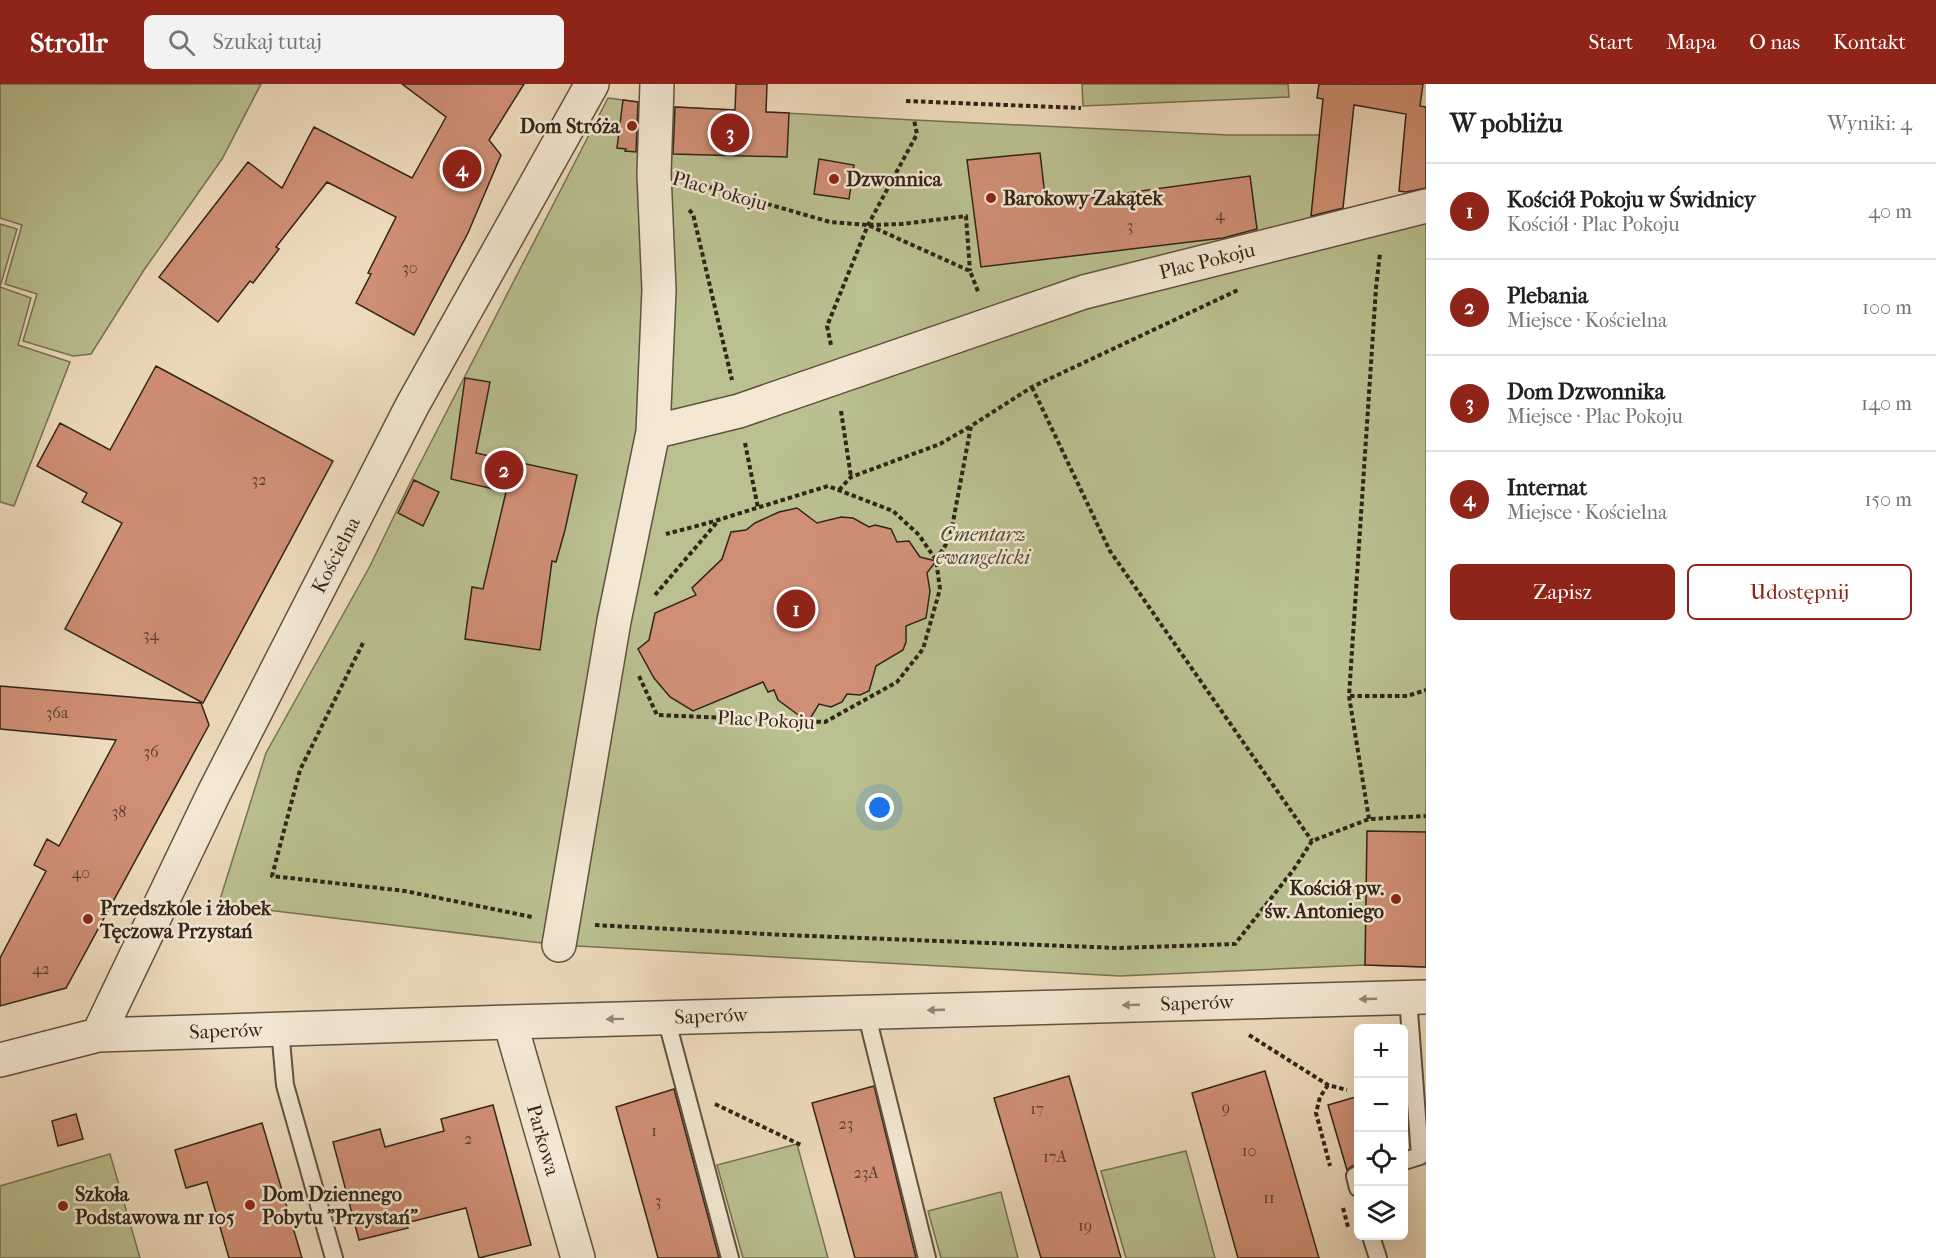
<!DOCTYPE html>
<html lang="pl">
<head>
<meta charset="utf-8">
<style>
	:root { --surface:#fff; --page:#f2f2f2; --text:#202124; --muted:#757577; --line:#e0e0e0; --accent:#8f2418 }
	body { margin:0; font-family:"IM FELL French Canon",serif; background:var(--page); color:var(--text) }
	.controls { position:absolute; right:18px; bottom:18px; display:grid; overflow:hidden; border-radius:9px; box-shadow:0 6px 24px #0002 }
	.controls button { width:54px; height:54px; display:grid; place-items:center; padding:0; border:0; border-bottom:2px solid var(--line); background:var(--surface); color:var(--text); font:30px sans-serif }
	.you { position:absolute; left:880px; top:724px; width:21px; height:21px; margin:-15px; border:4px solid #fff; border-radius:50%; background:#1a73e8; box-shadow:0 0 0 9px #1a73e833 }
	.badge { display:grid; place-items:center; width:39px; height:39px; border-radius:50%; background:var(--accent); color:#fff; font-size:20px; font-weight:700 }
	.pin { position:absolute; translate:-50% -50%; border:3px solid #fff; box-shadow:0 2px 6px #0006 }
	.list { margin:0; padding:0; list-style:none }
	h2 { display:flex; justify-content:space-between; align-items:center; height:78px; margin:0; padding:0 24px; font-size:26px }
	h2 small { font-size:20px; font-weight:400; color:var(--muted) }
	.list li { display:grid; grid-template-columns:39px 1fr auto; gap:18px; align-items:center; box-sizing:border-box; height:96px; padding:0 24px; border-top:2px solid var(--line) }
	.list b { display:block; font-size:22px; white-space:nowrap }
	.list p { margin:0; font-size:20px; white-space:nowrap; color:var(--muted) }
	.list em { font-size:20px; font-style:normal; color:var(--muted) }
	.actions { display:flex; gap:12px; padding:18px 24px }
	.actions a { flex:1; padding:14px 0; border:2px solid var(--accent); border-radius:9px; text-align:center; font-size:21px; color:var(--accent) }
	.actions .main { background:var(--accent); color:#fff }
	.icon { flex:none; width:33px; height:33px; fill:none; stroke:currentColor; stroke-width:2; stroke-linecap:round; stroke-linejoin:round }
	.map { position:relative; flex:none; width:1426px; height:1174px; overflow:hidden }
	header { display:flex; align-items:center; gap:36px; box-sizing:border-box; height:84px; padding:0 30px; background:var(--accent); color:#fff }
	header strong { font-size:28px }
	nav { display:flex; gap:33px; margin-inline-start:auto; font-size:21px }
	.search { width:420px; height:54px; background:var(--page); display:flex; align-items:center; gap:15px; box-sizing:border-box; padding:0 21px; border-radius:9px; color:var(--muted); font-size:22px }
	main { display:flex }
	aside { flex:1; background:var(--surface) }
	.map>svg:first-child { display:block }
	.green { fill:#bac090; stroke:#767254; stroke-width:1.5 }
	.building { fill:#d08f75; stroke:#312519; stroke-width:1.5 }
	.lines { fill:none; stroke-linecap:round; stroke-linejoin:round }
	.lane-casing { stroke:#605242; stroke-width:20 }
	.street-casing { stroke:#605242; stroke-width:36 }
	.path { stroke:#312519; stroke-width:4; stroke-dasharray:4.5 3; stroke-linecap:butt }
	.lane { stroke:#f4e8d4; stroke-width:16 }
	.street { stroke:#f4e8d4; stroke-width:33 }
	.oneway { fill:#928676 }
	.poi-dot { fill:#8f2418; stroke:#f4e8d4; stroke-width:2 }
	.labels { text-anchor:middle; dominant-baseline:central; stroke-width:5; stroke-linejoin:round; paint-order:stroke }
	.number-label { font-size:16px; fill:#594030 }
	.poi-label { font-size:20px; font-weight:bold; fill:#312519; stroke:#f4e8d4; text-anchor:start }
	.street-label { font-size:20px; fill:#312519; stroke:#f4e8d4 }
	.park-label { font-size:20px; font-style:italic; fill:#534c37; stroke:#f4e8d4 }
</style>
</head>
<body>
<header>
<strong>Strollr</strong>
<div class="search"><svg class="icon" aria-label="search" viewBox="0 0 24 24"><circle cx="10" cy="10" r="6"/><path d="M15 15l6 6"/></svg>Szukaj tutaj</div>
<nav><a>Start</a><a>Mapa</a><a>O nas</a><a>Kontakt</a></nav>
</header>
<main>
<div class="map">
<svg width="1426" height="1174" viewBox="0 0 1426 1174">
	<rect width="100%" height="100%" fill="#eedbbd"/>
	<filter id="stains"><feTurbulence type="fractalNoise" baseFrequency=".00333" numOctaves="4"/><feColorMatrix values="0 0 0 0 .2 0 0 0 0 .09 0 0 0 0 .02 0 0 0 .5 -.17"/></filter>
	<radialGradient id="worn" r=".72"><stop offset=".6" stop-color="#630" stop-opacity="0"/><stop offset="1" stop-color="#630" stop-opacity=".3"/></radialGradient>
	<!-- green -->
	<path class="green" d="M0 0H261L222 75 144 186 91 270 73 272 23 257 37 210 5 200 22 141 0 134Z
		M1082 0H1288L1289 13 1083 22Z
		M608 14 674 23 914 36 1228 51H1320L1311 138 1426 133V883L1365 881 1120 892 559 861 267 826 217 825 266 669 370 482 411 397Z
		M0 140 17 145 0 203Z
		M0 203 31 214 18 261 70 278 14 422 0 418Z
		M797 1060 828 1174H743L717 1081Z
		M1186 1067 1215 1174H1126L1101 1087Z
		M110 1070 140 1174H0V1102Z
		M1001 1108 1018 1174H941L928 1127Z"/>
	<!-- building -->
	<path class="building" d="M402 0H524L489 56 501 71 468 149 414 251 356 219 371 190 368 189 396 133 327 98 276 163 279 165 253 199 250 197 218 238 159 193 248 78 282 104 314 43 412 94 446 33Z
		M736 0H767L766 28 789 29 787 73 673 70 675 23 735 26Z
		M1319 0H1423L1420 22 1426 23V104L1406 108 1399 107 1406 30 1354 21 1343 124 1311 132 1323 15 1317 14Z
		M623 16 638 18 636 68 625 67 626 65 617 64Z
		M1040 69 1046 120 1250 92 1257 145 1223 154 981 183 967 76Z
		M819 75 854 81 849 115 814 110Z
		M156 282 333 377 203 619 65 545 122 439 82 418 87 409 37 382 60 339 110 366Z
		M465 294 490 298 476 369 577 391 565 446 556 478 552 477 540 566 465 555 472 503 483 505 506 408 451 395Z
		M414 396 439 408 423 442 398 429Z
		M797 424 817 439 841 433 853 434 869 443 875 441 891 445 897 458 909 457 920 473 936 477 927 489 930 507 926 534 906 542V558L903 566 876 582 869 607 860 611 847 610 842 618 831 623 819 620 808 638 778 616 774 606 768 608 763 598 693 627 670 613 654 594 638 565 649 556 655 529 696 511 692 504 722 475 731 448 746 446 755 439 779 428Z
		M0 602 201 619 209 641 66 904 0 922V874L46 787 34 781 47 755 59 762 116 656 0 645Z
		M1367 747 1426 748V883L1365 881Z
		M1265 987 1319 1174H1238L1192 1009Z
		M1069 992 1121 1174H1041L994 1014Z
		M874 1002 916 1174H855L812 1019Z
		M674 1005 719 1174H658L616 1023Z
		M1359 1012V1081L1352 1082 1347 1086 1328 1021Z
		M493 1021 531 1161 479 1174 466 1124 406 1139 408 1144 359 1156 333 1058 380 1045 385 1063 444 1047 441 1035Z
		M76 1030 83 1055 58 1062 52 1037Z
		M262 1039 302 1174H229L207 1098 186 1104 175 1066Z"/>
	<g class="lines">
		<defs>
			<path id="lane" d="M866 928 927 1174
				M666 934 730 1174
				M280 945 285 1001 334 1174
				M1404 1077 1420 1072 1408 914
				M1358 1091 1355 1092 1358 1104
				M1371 1152 1378 1174"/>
			<path id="street" d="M653 348 739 327 1084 208 1426 122
				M559 861 614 537 653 348 659 206 654 90 657 0
				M510 938 578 1174
				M98 951 214 709 412 322 592 0
				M0 976 98 951 510 938 1426 913"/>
		</defs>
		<!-- lane casing -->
		<use href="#lane" class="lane-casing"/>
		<!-- street casing -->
		<use href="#street" class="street-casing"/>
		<!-- path -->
		<path class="path" d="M906 17 1081 24
			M688 97 830 138 868 141 970 187 979 210
			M689 126 693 130 732 296
			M869 141 902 140 966 132 970 187
			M831 261 827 242 868 141 917 50 914 36
			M1032 303 1110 467 1312 757
			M841 327 851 393
			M745 359 758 424
			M839 406 851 393 940 360 971 342
			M936 476 950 454 971 342 1032 303 1238 206
			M655 511 719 436
			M363 559 300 686 272 792 405 807 532 833
			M639 592 657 631 825 638 897 598 923 565 940 505 936 476 919 451 893 427 828 402 708 439 666 450
			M1350 612H1407L1426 606
			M1369 735 1349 612 1376 204 1380 169
			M595 841 785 851 1118 864 1235 860 1294 785 1312 757 1369 735 1426 732
			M1249 951 1328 1001 1347 1006
			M1328 1001 1320 1013 1316 1029 1330 1082
			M715 1020 801 1061
			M1343 1124 1348 1143"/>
		<!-- lane -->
		<use href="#lane" class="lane"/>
		<!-- street -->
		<use href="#street" class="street"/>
	</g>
	<!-- one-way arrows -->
	<defs><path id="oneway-solid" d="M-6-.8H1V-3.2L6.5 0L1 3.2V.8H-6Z" transform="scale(1.5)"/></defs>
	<g class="oneway">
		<use href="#oneway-solid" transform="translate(1368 915) rotate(178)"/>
		<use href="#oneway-solid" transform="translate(1131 921) rotate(178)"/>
		<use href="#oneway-solid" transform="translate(936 926) rotate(178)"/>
		<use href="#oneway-solid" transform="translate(615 935) rotate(179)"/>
	</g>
	<!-- markers -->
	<g class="poi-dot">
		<circle cx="632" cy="42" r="6"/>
		<circle cx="834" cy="95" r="6"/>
		<circle cx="991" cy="114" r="6"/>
		<circle cx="1396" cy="815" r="6"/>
		<circle cx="88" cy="835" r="6"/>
		<circle cx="250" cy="1121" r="6"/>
		<circle cx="63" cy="1122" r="6"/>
	</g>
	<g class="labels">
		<!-- number labels -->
		<g class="number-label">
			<text x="1220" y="130">4</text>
			<text x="1130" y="141">3</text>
			<text x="410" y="183">30</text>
			<text x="259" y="395">32</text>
			<text x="151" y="550">34</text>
			<text x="57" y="628">36a</text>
			<text x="151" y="667">36</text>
			<text x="119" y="727">38</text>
			<text x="81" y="788">40</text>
			<text x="41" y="884">42</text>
			<text x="1226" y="1023">9</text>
			<text x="1037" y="1024">17</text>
			<text x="846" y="1039">23</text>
			<text x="654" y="1046">1</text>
			<text x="468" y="1054">2</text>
			<text x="1249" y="1066">10</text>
			<text x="1055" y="1072">17A</text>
			<text x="866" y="1088">23A</text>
			<text x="1269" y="1113">11</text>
			<text x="658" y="1116">3</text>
			<text x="1085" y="1141">19</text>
		</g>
		<!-- poi labels -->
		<g class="poi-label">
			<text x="620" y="42" text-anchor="end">Dom Stróża</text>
			<text x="846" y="95">Dzwonnica</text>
			<text x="1003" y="114">Barokowy Zakątek</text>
			<text x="1384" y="804" text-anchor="end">Kościół pw.<tspan x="1384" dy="23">św. Antoniego</tspan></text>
			<text x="100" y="824">Przedszkole i żłobek<tspan x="100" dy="23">Tęczowa Przystań</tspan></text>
			<text x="75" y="1110">Szkoła<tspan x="75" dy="23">Podstawowa nr 105</tspan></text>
			<text x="262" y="1110">Dom Dziennego<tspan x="262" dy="23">Pobytu "Przystań"</tspan></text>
		</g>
		<!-- street labels -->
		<g class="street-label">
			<text transform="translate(720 107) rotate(16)">Plac Pokoju</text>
			<text transform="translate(1207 177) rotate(-14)">Plac Pokoju</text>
			<text transform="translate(336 471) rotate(-63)">Kościelna</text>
			<text transform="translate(766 636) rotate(3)">Plac Pokoju</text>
			<text transform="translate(1197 919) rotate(-2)">Saperów</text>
			<text transform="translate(711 932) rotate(-2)">Saperów</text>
			<text transform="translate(226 947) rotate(-2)">Saperów</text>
			<text transform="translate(543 1056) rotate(74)">Parkowa</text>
		</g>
		<!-- park labels -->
		<g class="park-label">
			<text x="983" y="450">Cmentarz<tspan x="983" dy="23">ewangelicki</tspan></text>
		</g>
	</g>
	<rect width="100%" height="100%" filter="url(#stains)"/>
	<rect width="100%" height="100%" fill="url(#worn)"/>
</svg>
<div class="controls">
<button>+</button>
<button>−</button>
<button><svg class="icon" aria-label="locate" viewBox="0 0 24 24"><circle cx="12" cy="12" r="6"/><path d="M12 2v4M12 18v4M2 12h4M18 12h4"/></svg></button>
<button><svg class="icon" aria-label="layers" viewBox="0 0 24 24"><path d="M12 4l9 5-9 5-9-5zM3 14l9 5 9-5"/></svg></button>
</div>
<div class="you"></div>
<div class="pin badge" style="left:796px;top:525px">1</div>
<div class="pin badge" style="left:504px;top:386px">2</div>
<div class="pin badge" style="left:730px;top:49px">3</div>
<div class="pin badge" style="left:462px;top:85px">4</div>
</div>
<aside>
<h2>W pobliżu<small>Wyniki: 4</small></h2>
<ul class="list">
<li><span class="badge">1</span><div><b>Kościół Pokoju w Świdnicy</b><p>Kościół · Plac Pokoju</p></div><em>40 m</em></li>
<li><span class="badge">2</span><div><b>Plebania</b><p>Miejsce · Kościelna</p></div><em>100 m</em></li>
<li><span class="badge">3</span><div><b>Dom Dzwonnika</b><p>Miejsce · Plac Pokoju</p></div><em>140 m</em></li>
<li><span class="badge">4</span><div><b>Internat</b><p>Miejsce · Kościelna</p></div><em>150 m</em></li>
</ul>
<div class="actions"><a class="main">Zapisz</a><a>Udostępnij</a></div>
</aside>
</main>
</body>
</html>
